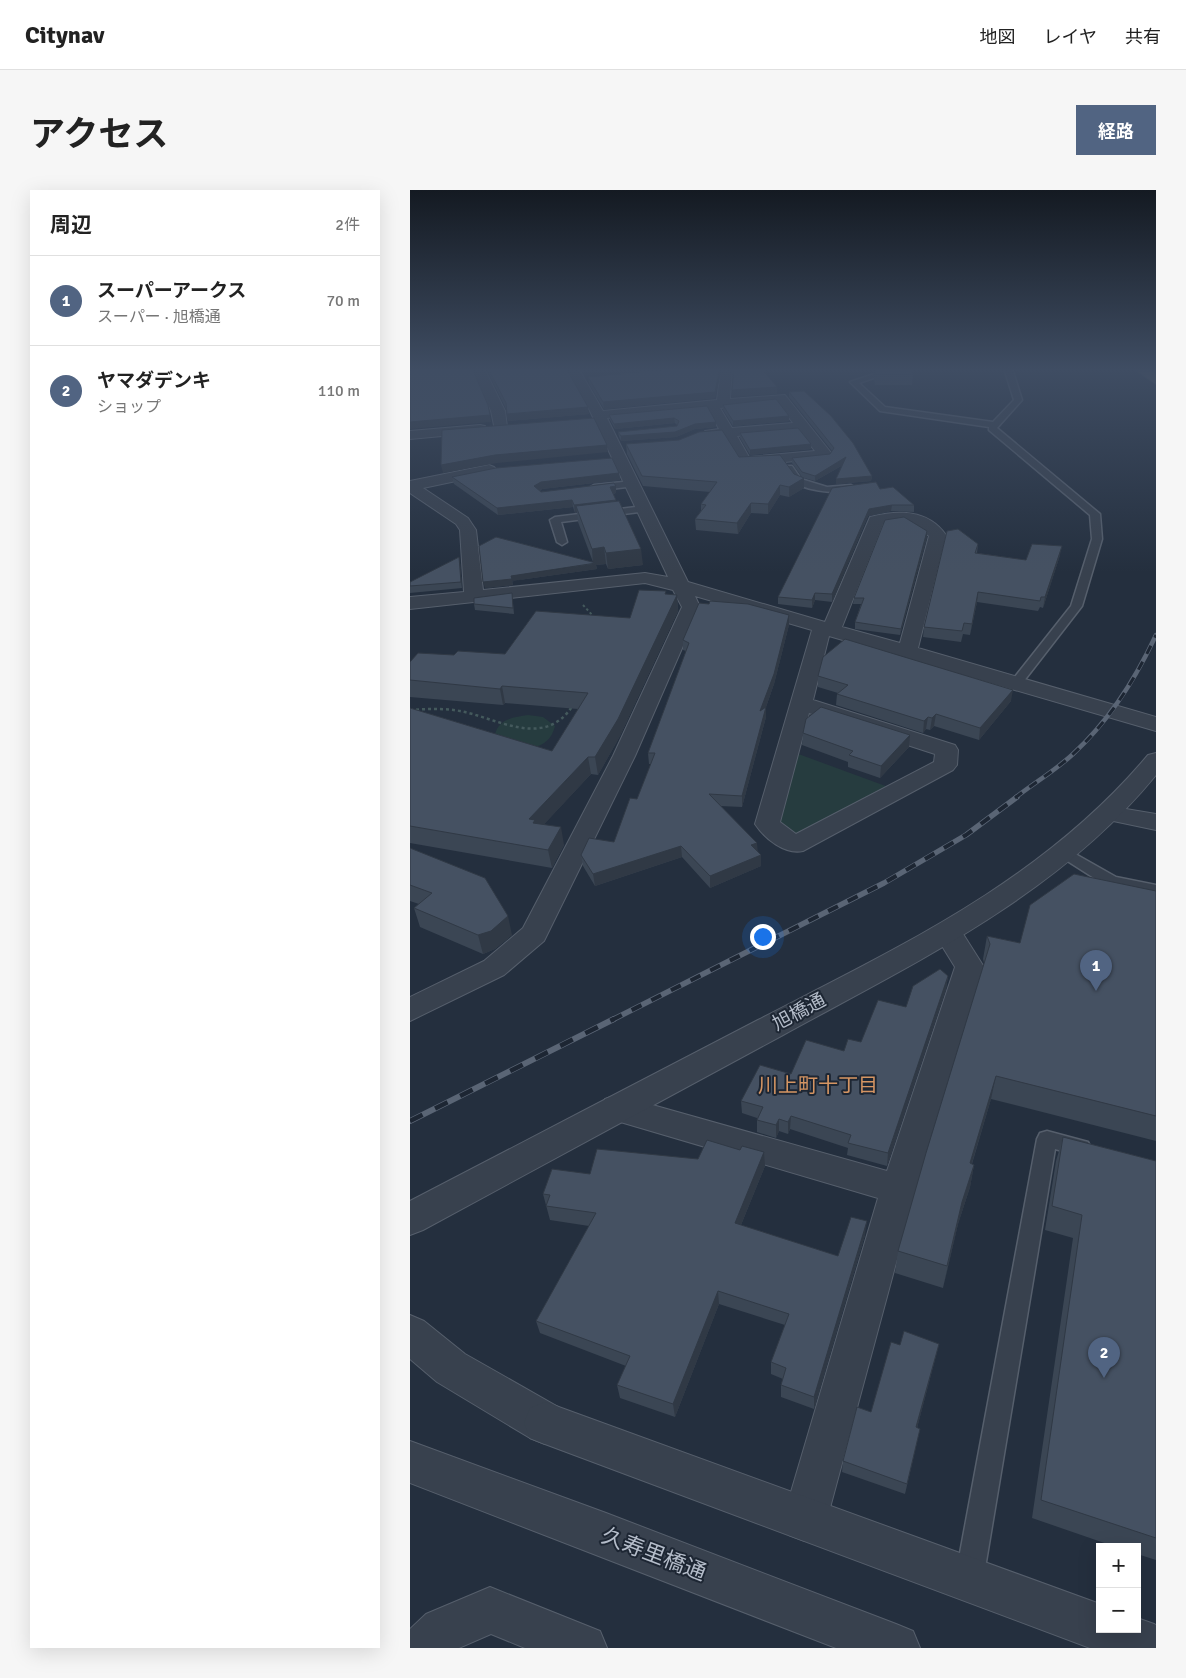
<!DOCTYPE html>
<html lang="ja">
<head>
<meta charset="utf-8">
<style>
	:root { --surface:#fff; --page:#f6f6f6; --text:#222; --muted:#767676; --line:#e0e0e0; --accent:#516482 }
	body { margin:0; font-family:Signika,"Noto Sans JP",sans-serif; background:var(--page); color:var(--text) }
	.controls { position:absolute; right:15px; bottom:15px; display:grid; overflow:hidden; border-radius:0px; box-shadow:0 5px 20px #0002 }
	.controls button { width:45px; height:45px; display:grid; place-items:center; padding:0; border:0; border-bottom:1px solid var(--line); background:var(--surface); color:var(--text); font:25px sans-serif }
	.you { position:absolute; left:352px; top:746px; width:18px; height:18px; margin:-12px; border:4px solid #fff; border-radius:50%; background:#1a73e8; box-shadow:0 0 0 8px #1a73e833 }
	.badge { display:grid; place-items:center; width:32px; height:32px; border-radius:50%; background:var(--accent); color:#fff; font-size:16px; font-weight:700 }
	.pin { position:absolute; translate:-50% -41px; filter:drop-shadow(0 1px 2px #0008) }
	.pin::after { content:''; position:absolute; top:26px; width:18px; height:15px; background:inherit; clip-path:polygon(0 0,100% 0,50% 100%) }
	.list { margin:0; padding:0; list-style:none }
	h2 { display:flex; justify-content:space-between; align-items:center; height:65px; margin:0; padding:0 20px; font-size:21px }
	h2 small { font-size:16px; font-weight:400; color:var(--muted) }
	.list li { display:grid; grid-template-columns:32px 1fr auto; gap:15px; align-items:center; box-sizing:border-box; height:90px; padding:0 20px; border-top:1px solid var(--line) }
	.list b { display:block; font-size:19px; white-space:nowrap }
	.list p { margin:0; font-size:16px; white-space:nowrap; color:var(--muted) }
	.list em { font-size:16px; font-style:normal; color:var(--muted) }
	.map { position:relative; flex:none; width:746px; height:1458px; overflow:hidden; border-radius:0px }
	header { display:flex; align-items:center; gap:30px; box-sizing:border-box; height:70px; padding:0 25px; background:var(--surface); border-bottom:1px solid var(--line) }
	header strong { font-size:24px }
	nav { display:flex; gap:28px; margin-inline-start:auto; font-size:18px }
	.intro { display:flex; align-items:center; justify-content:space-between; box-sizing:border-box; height:120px; padding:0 30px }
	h1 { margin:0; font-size:35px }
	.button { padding:12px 22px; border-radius:0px; background:var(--accent); color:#fff; font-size:18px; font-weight:700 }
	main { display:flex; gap:30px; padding:0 30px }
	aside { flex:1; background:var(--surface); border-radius:0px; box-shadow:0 5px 20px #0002 }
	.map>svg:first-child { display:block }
	.green { fill:#263c3f }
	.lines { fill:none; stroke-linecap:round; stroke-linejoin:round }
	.service-casing { stroke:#565f6c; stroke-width:3 }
	.minor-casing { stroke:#565f6c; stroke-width:2 }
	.tertiary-casing { stroke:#565f6c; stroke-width:2 }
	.trunk-casing { stroke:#434c59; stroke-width:2 }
	.path-far1 { stroke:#44595c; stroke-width:2; stroke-dasharray:2.5 2.5; stroke-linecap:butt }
	.path { stroke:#44595c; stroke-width:2.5; stroke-dasharray:3 3; stroke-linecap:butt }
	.service { fill:#38414e; fill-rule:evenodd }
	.minor { fill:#38414e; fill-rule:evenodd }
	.tertiary { fill:#38414e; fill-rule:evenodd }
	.trunk { fill:#656462; fill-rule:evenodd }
	.rail-far2-casing { stroke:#5a6575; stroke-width:4.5 }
	.rail-far1-casing { stroke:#5a6575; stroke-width:5.5 }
	.rail-casing { stroke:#5a6575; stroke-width:6 }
	.rail-far2 { stroke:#1d2633; stroke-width:3; stroke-dasharray:9; stroke-linecap:butt }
	.rail-far1 { stroke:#1d2633; stroke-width:4; stroke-dasharray:11; stroke-linecap:butt }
	.rail { stroke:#1d2633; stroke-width:4.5; stroke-dasharray:14; stroke-linecap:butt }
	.wall { fill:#3b4654 }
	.shaded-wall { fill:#303945 }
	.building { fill:#455162; stroke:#303945 }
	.labels { text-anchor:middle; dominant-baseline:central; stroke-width:4; stroke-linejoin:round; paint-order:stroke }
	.street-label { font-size:19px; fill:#b4bcc9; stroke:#1d2633 }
	.neighbourhood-label { font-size:20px; fill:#d59563; stroke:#1d2633 }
	.near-street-label { font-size:22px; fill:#b4bcc9; stroke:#1d2633 }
</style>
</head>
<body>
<header>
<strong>Citynav</strong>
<nav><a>地図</a><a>レイヤ</a><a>共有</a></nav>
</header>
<div class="intro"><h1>アクセス</h1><a class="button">経路</a></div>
<main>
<aside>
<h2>周辺<small>2件</small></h2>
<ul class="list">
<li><span class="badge">1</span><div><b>スーパーアークス</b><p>スーパー · 旭橋通</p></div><em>70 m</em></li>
<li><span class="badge">2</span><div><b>ヤマダデンキ</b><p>ショップ</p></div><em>110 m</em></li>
</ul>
</aside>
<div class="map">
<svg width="746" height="1458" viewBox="0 0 746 1458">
	<rect width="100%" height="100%" fill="#242f3e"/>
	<!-- green -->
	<path class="green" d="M118 525 133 527 145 536C142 549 134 555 122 558L85 545C88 529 104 527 118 525Z
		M383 562 481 598 384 648 364 632Z"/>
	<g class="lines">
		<defs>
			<path id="service" d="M482 178H493L449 193 475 217 583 232 604 210 594 178H602L612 210 587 238 690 324 692 349 672 416 610 496 606 497 600 493 661 416 682 349 680 325 579 240V237L470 221 440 192Z
				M376 276H382L391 289 417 297 441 295 446 298C435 306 393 301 384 291 380 288 377 282 375 278Z
				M222 291 225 292V296L184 301 179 298 184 295Z
				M234 316 239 319 237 321 151 332 157 352 152 355 147 352 140 330 145 327Z
				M653 657 706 687 746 695V705L695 695 648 665 645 662Z
				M637 941 678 952 681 958 678 964 671 966 645 959 573 1390 569 1400 559 1404 549 1400 545 1390 627 949 630 943Z"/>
			<path id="minor" d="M62 178H74L95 221 97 237 95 240H85L81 221Z
				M156 178H168L193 221 307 210 311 180 312 178H322L320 209 375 205 422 264 415 268 335 276 330 275 314 247 300 248 293 244 295 241 309 239 298 219 197 228 278 392 415 432 460 327C488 320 518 319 536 345L508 458 746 527V541L419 446 403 510 545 555 548 560 547 575 543 580 393 661C375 665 355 649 345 634L402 440 285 406 290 417 225 566 134 751 94 785 0 831V807L74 771 113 738 203 566 272 417 263 400 235 393 0 419V407L54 402 50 340 46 334 0 303V291L79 275 84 277 87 280 84 283 13 298 58 328 66 340 73 400 235 383 258 387 180 221ZM367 212 383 233 322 238 310 218ZM389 241 405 261 339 267 327 246ZM494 331 505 336 519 346 490 453 432 437 473 334ZM399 523 525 564 524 572 386 644 370 632Z
				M70 235 75 236 77 239 75 242 0 249V241Z
				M698 616 746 624V640L689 628 686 623 689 618Z
				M538 733 548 736 574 777 506 999 417 1329 411 1345 395 1351 379 1345 373 1329 468 1008 207 931 195 927 191 918 195 909 207 905 477 981 545 777 524 743 528 736Z
				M0 1125 14 1131 55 1164 150 1218 156 1233 150 1248 135 1254 120 1248 27 1192 0 1169Z
				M80 1397 190 1441 197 1458H115L81 1444 49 1458H0V1439L16 1424Z"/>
			<path id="tertiary" d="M746 563V585C648 705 506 772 373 845 253 910 133 975 13 1040L0 1045V1011C116 951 232 890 348 830 491 756 632 691 738 565Z
				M135 1212 690 1414V1439H727V1428L744 1434 746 1435V1458H680L135 1254 120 1248 114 1233 120 1218Z
				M0 1251 196 1323 486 1434 503 1441 510 1458H426L0 1293Z"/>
			<path id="trunk" d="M723 178H737L746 184V194Z"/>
		</defs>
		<!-- service casing -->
		<use href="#service" class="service-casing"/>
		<!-- minor casing -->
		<use href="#minor" class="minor-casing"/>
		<!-- tertiary casing -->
		<use href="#tertiary" class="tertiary-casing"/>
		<!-- trunk casing -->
		<use href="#trunk" class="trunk-casing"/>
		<!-- path-far1 -->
		<path class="path-far1" d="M173 415 184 427"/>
		<!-- path -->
		<path class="path" d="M0 520C17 519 34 518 50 521 87 528 135 560 163 515"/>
		<!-- service -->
		<use href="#service" class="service"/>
		<!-- minor -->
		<use href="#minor" class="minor"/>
		<!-- tertiary -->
		<use href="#tertiary" class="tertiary"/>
		<!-- trunk -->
		<use href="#trunk" class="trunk"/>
		<defs>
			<path id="rail-far2" d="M605 608C624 593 646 580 663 564 700 530 725 490 746 445"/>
			<path id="rail-far1" d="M202 830 474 693 556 645 607 607"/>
			<path id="rail" d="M0 931 204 829"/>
		</defs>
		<!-- rail-far2 casing -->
		<use href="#rail-far2" class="rail-far2-casing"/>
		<!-- rail-far1 casing -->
		<use href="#rail-far1" class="rail-far1-casing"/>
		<!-- rail casing -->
		<use href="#rail" class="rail-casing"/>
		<!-- rail-far2 -->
		<use href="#rail-far2" class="rail-far2"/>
		<!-- rail-far1 -->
		<use href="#rail-far1" class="rail-far1"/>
		<!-- rail -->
		<use href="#rail" class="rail"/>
	</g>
	<!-- wall -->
	<path class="wall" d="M76 178H156L179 224 98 231 96 219Z
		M169 178H227L173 183Z
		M462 178H502L503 184 502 195H465L464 190V182L462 183Z
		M252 180 305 208 194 219 179 194 178 187Z
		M379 202 462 286 461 291 426 294V289L433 275 405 291 394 288V298L379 307 370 305 358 324 341 323 328 344 286 340 285 329 291 321V314L300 302 233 296 217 264 216 254 329 267 392 287 382 273V268L420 264 422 261 379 207Z
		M313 215 379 231 323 236 313 220Z
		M297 216 306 232V237L285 239 266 247 211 251 209 247 208 242 267 236V235L265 233 205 239 200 230 199 225Z
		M330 243 401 254V259L340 265 330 248Z
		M209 283 210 290 132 299 130 301 131 302 206 296V303L203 304 233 375 198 379 196 374 186 375 187 379 102 391 103 395 75 398 183 372 168 332 167 322 165 323 163 317 88 325 44 294 42 287Z
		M470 299 504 315V322L481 321 458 326 422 412 405 410 402 418 368 414V407Z
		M517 347 490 445 445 439V432L451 414H443L444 408Z
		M568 354 567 363 616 370 650 365 633 418 630 417 628 421 567 412 560 445 553 444 551 452 513 447 514 437Z
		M50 372 52 398 0 403V396Z
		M102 403 104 424 65 420 64 414Z
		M256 404 267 405 268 421 210 546 188 585 181 584 134 634 154 655 142 678 0 653V518L142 561 168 519 95 513 93 515 0 507V472L44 465 95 464 220 428Z
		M379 425V435L364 494 356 517V527L332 617 310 616 351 665V676L300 698 272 667 185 696 173 676 171 665 204 652 227 609 241 574H239L238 563 276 461 273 460V450Z
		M408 486 601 511 569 550 524 536 520 540 516 539 513 543 426 515 427 504 428 503 408 497Z
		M393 543 499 557 470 588 438 577V572L392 555Z
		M0 658 102 745 85 759 73 764 10 737 4 718 9 714 0 711Z
		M746 701V951L581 909 562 974 564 975 560 997 548 1034 533 1098 485 1083 488 1061 574 773 573 769 577 746 610 753Z
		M538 786 536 799 477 976 437 965 438 958 380 939 378 944 369 941 366 948 347 942V928L332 923 331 911 451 852 496 817Z
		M653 947 746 971V1370L727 1364V1357H706L622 1328 663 1048 635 1040 646 971Z
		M355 976 331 1035 428 1066 455 1045 404 1219 371 1207V1195L373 1189 361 1184V1172L375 1135 309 1114 265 1227 210 1208 207 1195 216 1176 130 1143 126 1131 179 1036 140 1030 133 1004 180 984Z
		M529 1154 507 1238 510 1239 495 1304 432 1282 433 1271 461 1222 490 1155Z"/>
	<!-- shaded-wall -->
	<path class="shaded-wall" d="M172 178H227L173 183Z
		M310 178H312L305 208 194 219 193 212Z
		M462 178H477L464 180V182L462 183Z
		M367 197V204L322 207V200Z
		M78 215 81 232 0 239V232Z
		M178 217 179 224 98 231 97 224Z
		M379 226V231L323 236V231Z
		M264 228 265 233 205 239 204 234Z
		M306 232V237L285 239 266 247 211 251V246L285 234Z
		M401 254V259L340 265V260Z
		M197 255 198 262 87 273 33 283 31 275 85 265Z
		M436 267V273L405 291V286Z
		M209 283 210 290 132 299 125 303 124 296 131 292Z
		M462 286 461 291 426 294V289Z
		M394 288V298L379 307V297Z
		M370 295V305L358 324V314Z
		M206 296V303L201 304 200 297Z
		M162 310 163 317 88 325 87 318Z
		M206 310 207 317 166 316 167 322 165 323 164 315Z
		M341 313V323L328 344 327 333Z
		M482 315 481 321 458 326 422 412V404L459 319Z
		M517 341V347L490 445 491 439Z
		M652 356 650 365 633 418 635 407Z
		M194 357 196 374 186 375 187 379 102 391 103 395 75 398 73 392 101 386 183 374 182 359Z
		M231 359 233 375 198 379 196 363Z
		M49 367 50 372 52 398 51 392Z
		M568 402 567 412 560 445 562 434Z
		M405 403V410L402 418V410Z
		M267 405 268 421 210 546 188 585 185 567Z
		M379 425V435L364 494 356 517V527L332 617V606L350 521Z
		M92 496 95 513 93 515 90 499Z
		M603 500 601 511 569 550 570 538Z
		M526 524 524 536 520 540 522 528Z
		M518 527 516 539 513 543 514 531Z
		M500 545 499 557 470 588 471 576Z
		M178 567 181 584 127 642 119 629Z
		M151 637 154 655 142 678 138 660Z
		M347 653 348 664 341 655Z
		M271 656 272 667 185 696 183 684Z
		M351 665V676L300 698V686Z
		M98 726 102 745 85 759 73 764 68 745Z
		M538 786 536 799 477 976 478 963Z
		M586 886 581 909 555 996 560 973Z
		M381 926 380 939 378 944V932Z
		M369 929V941L366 948V935Z
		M354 962 355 976 326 1047 325 1033Z
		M564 975 560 997 548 1034 533 1098 552 1012Z
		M457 1031 455 1045 404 1219V1207Z
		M308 1101 309 1114 265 1227 263 1214Z
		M529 1154 526 1166 504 1249 506 1237Z"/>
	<!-- building -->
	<path class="building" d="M0 178H62L78 215 80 225 0 232Z
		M78 178H156L178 217 97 224 96 213Z
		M254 178H310L305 202 193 212 178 187 252 180Z
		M324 178H351L367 197 322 200Z
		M469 178H502L503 184H465L464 180Z
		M394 201 421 226 443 253 462 286 426 289 436 267 405 286 392 282 382 268 420 264 424 258 379 202Z
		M366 209 379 226 323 231 313 215Z
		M297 216 306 232 285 234 265 242 211 246 208 242 267 236 269 231 264 228 204 234 199 225Z
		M184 228 197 255 85 265 31 275 32 240Z
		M388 238 401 254 340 260 330 243Z
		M312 240 329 267 370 265 384 284 394 288 379 297 370 295 358 314 341 313 327 333 285 329 296 315 291 314 307 292 232 286 216 254 269 250 289 242Z
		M202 268 209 283 131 292 124 296 131 302 204 293 206 296 200 297 206 310 164 315 162 310 87 318 42 287 86 278Z
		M466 292 470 299 483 297 504 315H482L459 319 422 404 405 403 402 410 368 407 422 298Z
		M209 311 231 359 196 363 194 357 182 359 166 316Z
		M494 327 517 341 491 439 445 432 454 408H444L475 330Z
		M548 339 568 354 565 363 616 370 622 354 652 356 635 407H631L630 411 568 402 562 434 554 433 552 441 514 437 537 341Z
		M86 347 186 373 101 386 102 389 73 392 69 356Z
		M49 367 51 392 0 396V392Z
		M229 400 256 401 255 404 267 405 208 529 185 567H178L119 629 125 630 123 633 151 637 138 660 0 636V518L142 561 178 503 92 496 90 499 0 490V472L8 463 44 465 48 461 95 464 126 421 220 428Z
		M102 403 103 418 64 414V408Z
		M300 411 338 414 379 425 364 484 350 521 356 517 332 606 299 604 347 653 341 655 351 665 300 686 271 656 183 684 171 665 179 648 204 652 220 608 227 609 245 563H238L279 453 273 450 289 413 299 414Z
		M435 449 603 500 570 538 526 524 522 528 518 527 514 531 427 504 438 495 408 486 413 467Z
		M411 517 500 545 471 576 439 565 443 561 393 543 396 529Z
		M0 658 75 688 98 726 81 741 68 745 4 718 22 703 0 695Z
		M664 684 746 701V926L586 886 560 973 564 975 552 1012 537 1076 488 1061 516 963 580 754 577 746 610 753 620 715Z
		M530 779 538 786 478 963 438 953 441 945 381 926 378 932 369 929 366 935 347 930 353 917 331 911 350 875 381 884 396 850 434 861 438 849 451 852 468 810 496 817 503 796Z
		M653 947 746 971V1348L631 1310 672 1025 642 1016Z
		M297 950 330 960 332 956 354 962 325 1033 428 1066 441 1027 457 1031 404 1207 371 1195 376 1178 361 1172 379 1124 308 1101 263 1214 207 1195 220 1166 126 1131 186 1023 136 1016 140 1005 133 1004 142 979 180 984 187 959 288 969Z
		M494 1141 529 1154 506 1237 510 1239 497 1294 433 1271 447 1217 461 1222 481 1152 490 1155Z"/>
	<!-- sky -->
	<linearGradient id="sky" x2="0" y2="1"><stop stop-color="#141a22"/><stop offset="0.47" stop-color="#3f4d63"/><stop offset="1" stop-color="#3f4d63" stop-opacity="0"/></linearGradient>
	<rect width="746" height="382" fill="url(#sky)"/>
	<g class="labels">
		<!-- street labels -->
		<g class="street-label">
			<text transform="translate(389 822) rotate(-28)">旭橋通</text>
		</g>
		<!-- neighbourhood labels -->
		<g class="neighbourhood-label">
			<text x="408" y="895">川上町十丁目</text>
		</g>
		<!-- near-street labels -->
		<g class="near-street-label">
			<text transform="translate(244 1364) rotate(21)">久寿里橋通</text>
		</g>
	</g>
</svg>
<div class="controls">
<button>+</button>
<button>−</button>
</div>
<div class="you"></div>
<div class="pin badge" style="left:686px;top:801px">1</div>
<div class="pin badge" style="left:694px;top:1188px">2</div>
</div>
</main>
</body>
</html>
